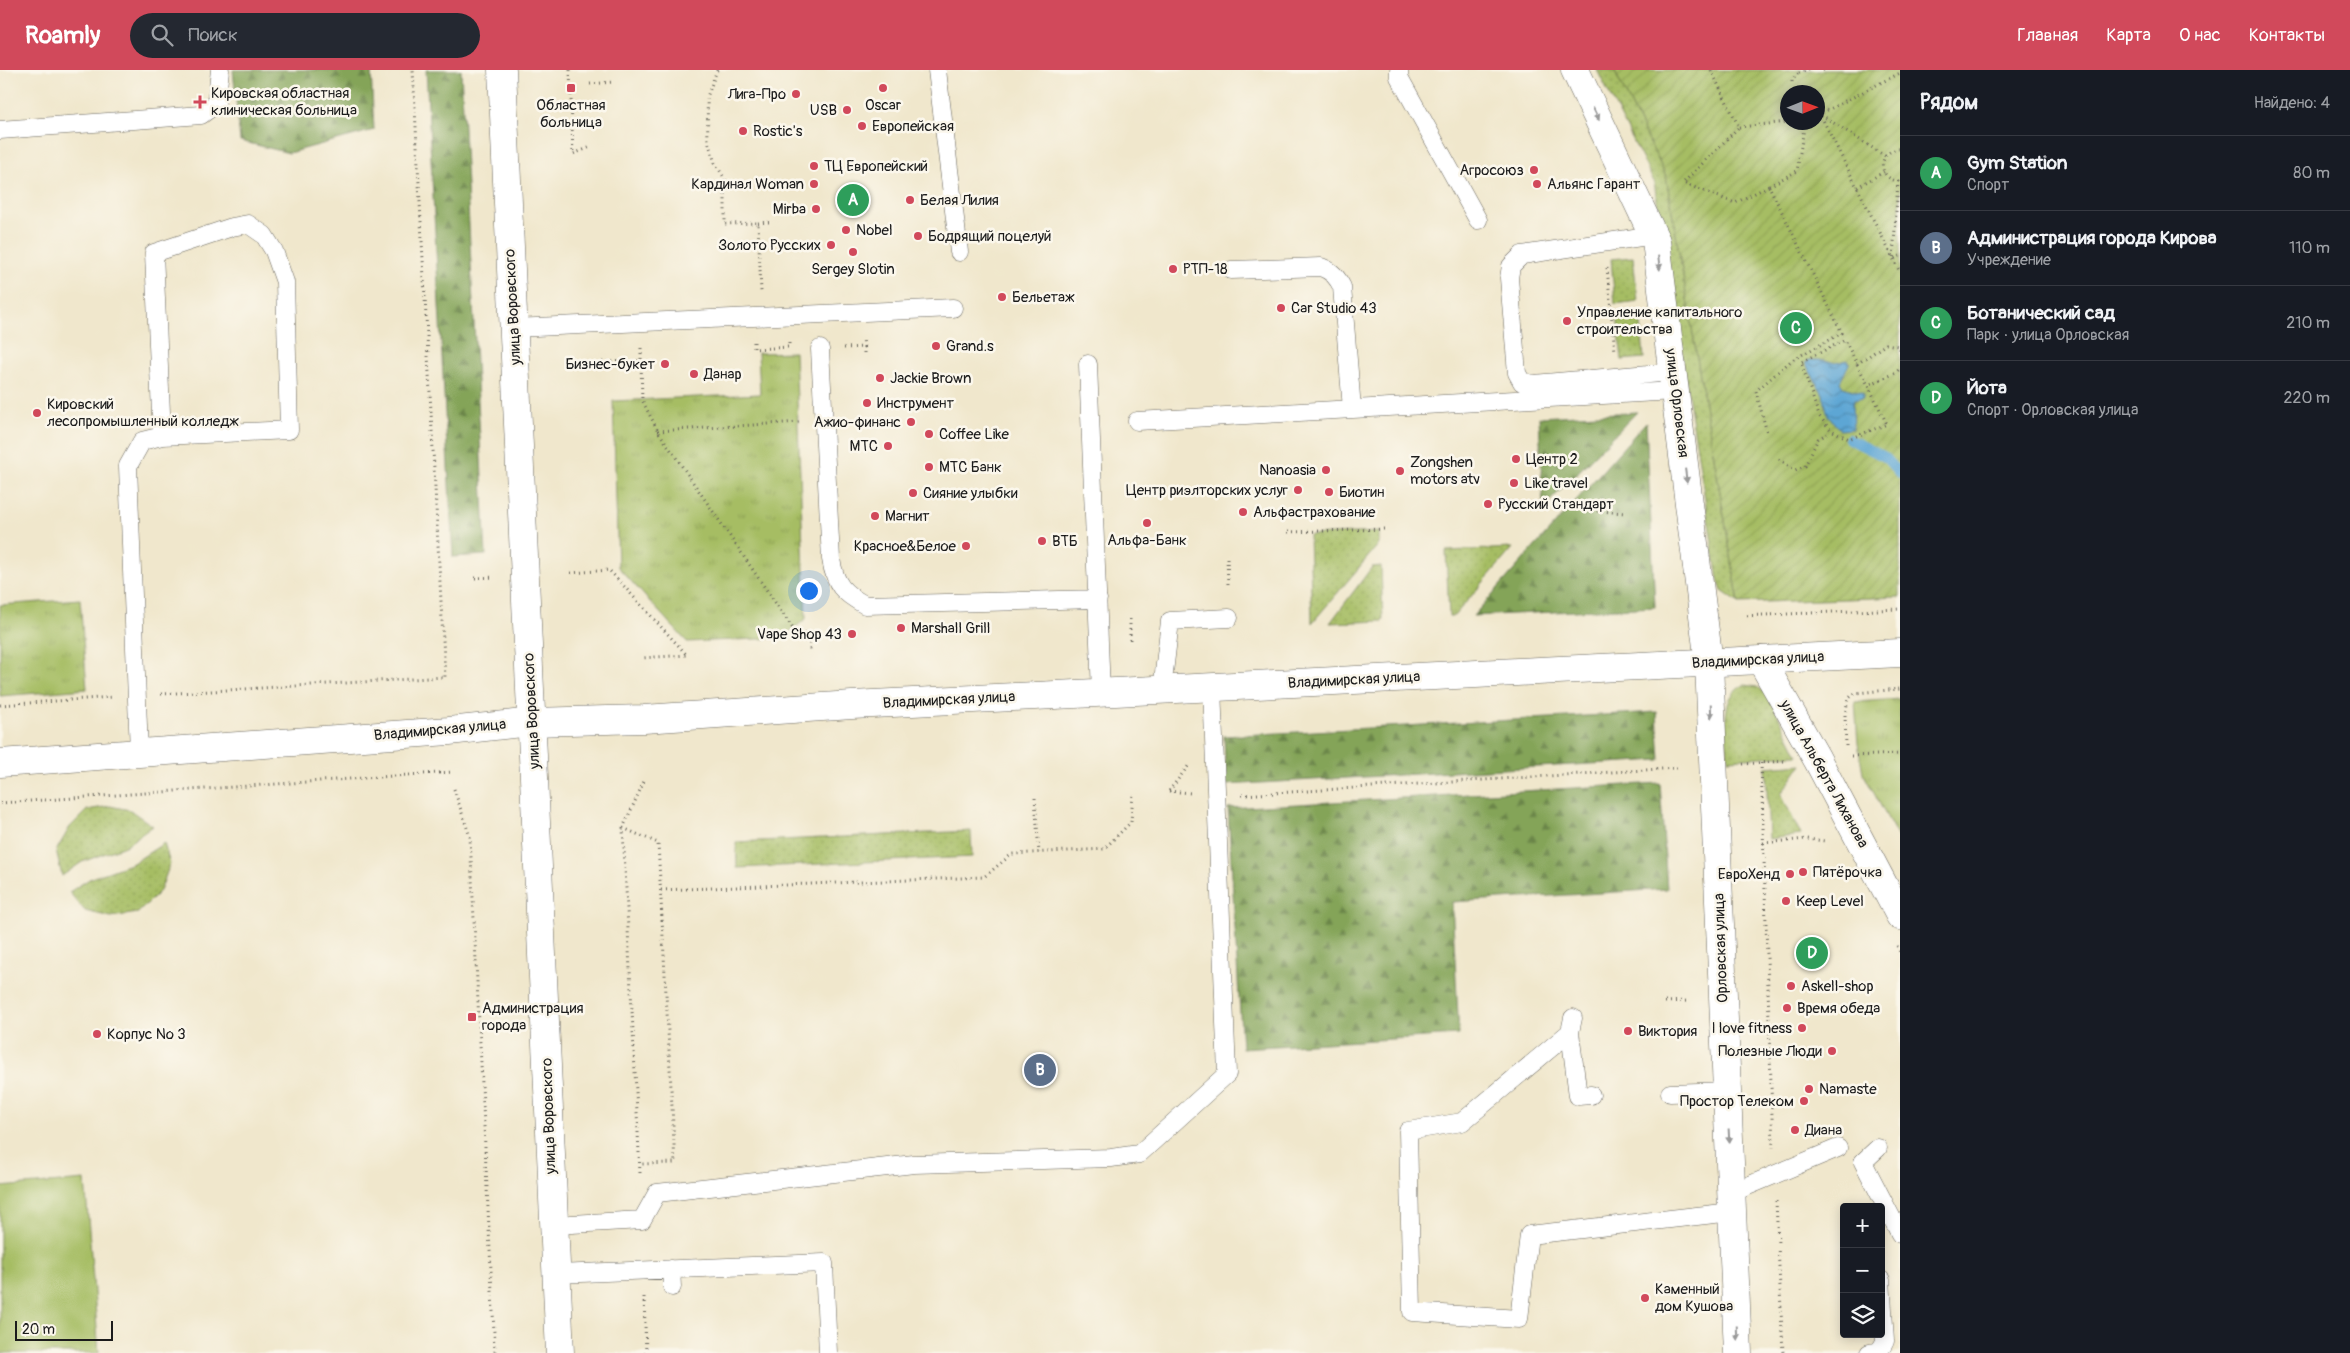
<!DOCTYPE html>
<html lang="ru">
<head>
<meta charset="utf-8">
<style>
	:root { --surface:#171b24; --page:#242831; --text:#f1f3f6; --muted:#9ea1a6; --line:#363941; --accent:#d1495b }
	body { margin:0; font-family:Pangolin,sans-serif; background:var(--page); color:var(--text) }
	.controls { position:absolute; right:15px; bottom:15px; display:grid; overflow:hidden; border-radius:5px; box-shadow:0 2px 12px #0003 }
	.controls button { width:45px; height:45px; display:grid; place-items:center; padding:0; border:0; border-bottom:1px solid var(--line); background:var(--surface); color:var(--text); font:25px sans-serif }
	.compass { position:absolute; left:1780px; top:15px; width:45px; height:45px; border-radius:50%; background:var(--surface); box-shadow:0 2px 12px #0003; rotate:89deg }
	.scale { position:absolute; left:15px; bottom:12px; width:98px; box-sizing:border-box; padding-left:5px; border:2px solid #1c1c1c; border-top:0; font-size:14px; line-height:18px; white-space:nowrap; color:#1c1c1c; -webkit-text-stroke:4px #fbf7ec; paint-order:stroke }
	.you { position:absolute; left:808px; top:520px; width:18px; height:18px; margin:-12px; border:4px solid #fff; border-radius:50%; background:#1a73e8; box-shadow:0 0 0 8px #1a73e833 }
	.badge { display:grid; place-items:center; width:32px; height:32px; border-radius:50%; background:var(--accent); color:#fff; font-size:16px; font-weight:700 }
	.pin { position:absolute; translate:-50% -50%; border:2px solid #fff; box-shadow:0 1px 5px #0006 }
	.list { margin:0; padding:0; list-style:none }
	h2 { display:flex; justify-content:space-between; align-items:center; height:65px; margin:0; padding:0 20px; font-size:21px }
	h2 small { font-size:16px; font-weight:400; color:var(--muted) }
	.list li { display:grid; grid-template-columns:32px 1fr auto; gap:15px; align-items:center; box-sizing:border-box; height:75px; padding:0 20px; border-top:1px solid var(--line) }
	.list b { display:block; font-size:19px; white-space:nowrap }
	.list p { margin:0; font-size:16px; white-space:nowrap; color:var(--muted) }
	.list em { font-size:16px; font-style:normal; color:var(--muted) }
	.icon { flex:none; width:28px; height:28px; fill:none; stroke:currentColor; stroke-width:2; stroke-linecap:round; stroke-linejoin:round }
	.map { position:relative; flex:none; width:1900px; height:1283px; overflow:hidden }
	header { display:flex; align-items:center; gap:30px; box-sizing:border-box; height:70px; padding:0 25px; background:var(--accent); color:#fff }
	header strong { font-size:24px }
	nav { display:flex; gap:28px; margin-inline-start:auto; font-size:18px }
	.search { width:350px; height:45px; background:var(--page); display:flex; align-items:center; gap:12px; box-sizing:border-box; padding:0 18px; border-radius:28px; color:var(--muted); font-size:19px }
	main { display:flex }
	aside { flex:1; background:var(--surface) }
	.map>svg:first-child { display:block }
	.grass { fill:url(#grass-dots); stroke:#616c40 }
	.forest { fill:url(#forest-firs); stroke:#50603a }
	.park { fill:url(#park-tufts); stroke:#616c40 }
	.garden { fill:url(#garden-furrows); stroke:#616c40; fill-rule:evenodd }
	.pitch { fill:#a6bd63; stroke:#616c40 }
	.water { fill:url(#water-waves); stroke:#3c6178 }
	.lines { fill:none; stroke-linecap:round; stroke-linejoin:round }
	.stream { stroke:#5da6d4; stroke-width:10 }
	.lane-casing { stroke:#66635a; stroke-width:19 }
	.street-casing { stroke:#66635a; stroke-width:29 }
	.secondary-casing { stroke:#66635a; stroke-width:29 }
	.primary-casing { stroke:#66635a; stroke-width:29 }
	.path { stroke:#66635a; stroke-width:3; stroke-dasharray:1 4; stroke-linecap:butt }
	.lane { stroke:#fff; stroke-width:18 }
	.street { stroke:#fff; stroke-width:28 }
	.secondary { stroke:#fff; stroke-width:28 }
	.primary { stroke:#fff; stroke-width:28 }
	.oneway { fill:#999 }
	.poi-dot { fill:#d1495b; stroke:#fbf7ec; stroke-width:2 }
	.labels { text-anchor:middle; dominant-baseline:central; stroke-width:5; stroke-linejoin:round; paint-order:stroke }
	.poi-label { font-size:15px; fill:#1c1c1c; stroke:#fbf7ec; text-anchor:start }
	.street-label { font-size:15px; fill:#1c1c1c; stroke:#fbf7ec }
</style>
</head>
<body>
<header>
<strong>Roamly</strong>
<div class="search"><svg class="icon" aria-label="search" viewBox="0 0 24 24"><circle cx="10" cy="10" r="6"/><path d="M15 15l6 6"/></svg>Поиск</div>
<nav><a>Главная</a><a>Карта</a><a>О нас</a><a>Контакты</a></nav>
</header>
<main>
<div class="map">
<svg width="1900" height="1283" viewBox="0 0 1900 1283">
	<defs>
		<pattern id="grass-dots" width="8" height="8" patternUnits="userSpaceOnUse" patternTransform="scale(1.25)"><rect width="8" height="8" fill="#a6bd63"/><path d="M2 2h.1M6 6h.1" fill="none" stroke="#8ea255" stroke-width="1.8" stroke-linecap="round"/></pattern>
		<pattern id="forest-firs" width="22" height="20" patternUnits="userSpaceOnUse" patternTransform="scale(1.25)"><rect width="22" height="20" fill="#84a459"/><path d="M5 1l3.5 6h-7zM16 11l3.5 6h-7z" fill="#6b8549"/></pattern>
		<pattern id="park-tufts" width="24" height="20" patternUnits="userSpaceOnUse" patternTransform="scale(1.25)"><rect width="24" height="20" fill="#a6bd63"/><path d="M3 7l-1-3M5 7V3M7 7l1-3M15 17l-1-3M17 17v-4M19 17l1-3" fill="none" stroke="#8ea255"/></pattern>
		<pattern id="garden-furrows" width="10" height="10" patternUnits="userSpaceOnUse" patternTransform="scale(1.25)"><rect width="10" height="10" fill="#a6bd63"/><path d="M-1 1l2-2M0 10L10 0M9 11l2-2" fill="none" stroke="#8ea255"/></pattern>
		<pattern id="water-waves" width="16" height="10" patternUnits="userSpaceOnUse" patternTransform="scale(1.25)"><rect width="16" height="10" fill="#5da6d4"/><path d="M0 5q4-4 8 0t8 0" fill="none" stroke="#4c86ab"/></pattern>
	</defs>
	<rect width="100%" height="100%" fill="#fbf7ec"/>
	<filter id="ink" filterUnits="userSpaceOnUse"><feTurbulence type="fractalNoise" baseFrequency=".02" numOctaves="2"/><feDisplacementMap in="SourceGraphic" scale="10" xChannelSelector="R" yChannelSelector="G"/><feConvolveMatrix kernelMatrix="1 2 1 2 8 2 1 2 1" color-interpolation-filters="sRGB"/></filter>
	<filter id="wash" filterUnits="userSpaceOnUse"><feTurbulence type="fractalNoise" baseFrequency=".0096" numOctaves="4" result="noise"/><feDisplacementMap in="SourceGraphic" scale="20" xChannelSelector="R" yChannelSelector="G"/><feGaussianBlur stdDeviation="1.12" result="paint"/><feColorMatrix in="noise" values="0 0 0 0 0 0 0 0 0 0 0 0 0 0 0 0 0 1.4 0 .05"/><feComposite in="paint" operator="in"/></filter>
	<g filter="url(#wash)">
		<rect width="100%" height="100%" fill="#f0e7cc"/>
		<!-- grass -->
		<path class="grass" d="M1597 0H1614L1666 106 1739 533 1722 521 1718 510 1654 112Z
			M1633 187 1638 231 1615 234 1611 189Z
			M1640 243 1644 288 1622 290 1617 245Z
			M1379 462V474L1312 553 1309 465Z
			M1513 478 1454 546H1449L1446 481Z
			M1381 496 1383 551 1330 553 1372 497Z
			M1744 615 1758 617 1768 625 1798 685 1728 689C1727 665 1718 627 1744 615Z
			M1802 694 1781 724 1801 765 1769 769 1766 697Z
			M110 736 130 740 153 756 125 776 82 792 62 806 56 781 70 757 87 740Z
			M971 761 972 787 737 798 736 772Z
			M164 773 170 794 160 821 138 843 111 847 85 841 69 822 91 808 133 793Z"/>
		<!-- forest -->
		<path class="forest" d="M233 0H371L374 60 289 83 240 71Z
			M426 0H461L486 485 453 487Z
			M1637 342 1543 438 1539 347Z
			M1646 352 1655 537 1473 546Z
			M1657 642 1660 690 1226 715 1224 666Z
			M1660 713 1667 819 1452 832 1459 965 1242 978 1228 738Z"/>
		<!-- park -->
		<path class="park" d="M795 282 806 549 781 568 687 572 618 497 613 331 760 324 758 283Z
			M80 529 87 619 0 626V535Z
			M1900 629V771L1863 703 1858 674 1855 632Z"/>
		<!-- garden -->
		<path class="garden" d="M1614 0H1900V527L1739 533 1666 106ZM1788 22H1818V52H1788Z"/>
		<!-- pitch -->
		<path class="pitch" d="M85 1110 99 1283H0V1117Z"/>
		<!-- water -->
		<path class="water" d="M1809 290H1825L1835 293 1847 290 1850 292 1840 312 1843 317 1863 323V328L1854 330 1852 334 1853 359 1840 360 1828 346 1823 324 1805 293Z"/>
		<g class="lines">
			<!-- stream -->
			<path class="stream" d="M1849 369 1885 387 1900 404"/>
		</g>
	</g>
	<g filter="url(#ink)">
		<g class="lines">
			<defs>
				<path id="lane" d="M937 0 959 182
					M1399 0V7L1478 150
					M0 60 201 45 216 34 220 0
					M1654 165 1522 185 1511 196 1509 208 1517 303 1522 312 1534 314 1672 302
					M1231 200 1321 197C1332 201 1337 207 1342 217L1352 339
					M514 258 953 238
					M820 279 831 489C835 515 843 523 865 535L1098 529
					M1088 294 1101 623
					M1137 351 1675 321
					M1162 620 1170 551 1229 548
					M139 682 128 396 142 371 162 366 289 360 285 212 274 181 264 165 248 154 232 157 154 183 162 366
					M1573 948 1570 962 1578 1026 1591 1025
					M1570 962 1462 1052 1408 1061 1412 1242 1519 1249 1529 1165 1732 1142
					M1670 1023 1727 1021
					M1878 1078 1863 1092 1900 1164
					M1731 1123 1838 1078
					M554 1155 642 1150 657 1123 914 1094 1111 1088 1139 1084 1227 1004 1212 617
					M671 1199 672 1217
					M557 1204 824 1193 828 1283
					M1869 1283C1878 1283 1881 1280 1885 1271L1881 1210"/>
				<path id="street" d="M1575 0 1656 171 1709 593 1738 1283
					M1761 590 1817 689 1900 846"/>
				<path id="secondary" d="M0 693 449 661 532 652 644 649 852 635 1900 583"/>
				<path id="primary" d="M502 0 560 1283"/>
			</defs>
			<!-- lane casing -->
			<use href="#lane" class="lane-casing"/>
			<!-- street casing -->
			<use href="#street" class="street-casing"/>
			<!-- secondary casing -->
			<use href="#secondary" class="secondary-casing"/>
			<!-- primary casing -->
			<use href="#primary" class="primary-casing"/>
			<!-- path -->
			<path class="path" d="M570 0 573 84 591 77
				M717 0 707 27 708 71 715 93 725 109V154L758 153 761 222
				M1711 0 1739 57 1683 113 1735 133 1769 116 1842 263 1792 290 1756 321 1767 363
				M1823 0H1827
				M1799 3 1809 0
				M590 14 613 12
				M1792 22V10L1799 3 1798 0
				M1818 45 1820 44 1900 202
				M1739 57 1788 52
				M1885 86 1820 44 1900 3
				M1898 111 1893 189 1900 186
				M1899 111C1877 110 1877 80 1900 79
				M1769 116 1797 101 1805 52
				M1857 117 1884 102
				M758 153 769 152
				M1607 198 1615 282
				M1611 240 1633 238
				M754 272V279L789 277V270
				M864 277V287
				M641 278V291
				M844 278 864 277 863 268
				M1900 279 1898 276 1886 274 1857 294 1845 270 1801 292 1819 346 1831 360 1849 369 1887 354 1868 315 1896 303 1900 298
				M602 292 641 291 642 330 658 361 796 563 809 564 810 580
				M1857 294 1868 315
				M658 361 799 352
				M1779 389 1795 400 1805 396 1818 369 1827 364
				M1557 438 1626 443
				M1288 462 1386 459
				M1227 488 1228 514
				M571 503 609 500 687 585 641 588
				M475 508 494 507
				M1742 546 1900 539
				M1130 549V570
				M161 624 445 607 413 0
				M0 635 113 627
				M1846 676 1845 645 1848 629 1855 623 1900 619
				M1851 686 1900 684
				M1761 693 1773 1078
				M1743 694 1784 691
				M454 719 470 767 495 1283
				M1169 721 1191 723
				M1169 721 1189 695
				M1242 725 1677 698
				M1035 728 1039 783
				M0 733 452 702
				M623 758 658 773 675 1093 640 1094
				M1763 773 1807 769 1825 771
				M661 820 984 807 1012 784 1104 779 1131 752 1133 722
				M1897 876 1900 882
				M1665 932 1688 931
				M640 1103 623 758 645 709
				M1776 1131 1783 1283
				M644 1227 646 1283"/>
			<!-- lane -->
			<use href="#lane" class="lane"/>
			<!-- street -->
			<use href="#street" class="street"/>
			<!-- secondary -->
			<use href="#secondary" class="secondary"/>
			<!-- primary -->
			<use href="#primary" class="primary"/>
		</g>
		<!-- one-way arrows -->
		<defs><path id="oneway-solid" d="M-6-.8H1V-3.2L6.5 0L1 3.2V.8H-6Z" transform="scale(1.25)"/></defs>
		<g class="oneway">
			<use href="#oneway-solid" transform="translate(1596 44) rotate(64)"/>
			<use href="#oneway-solid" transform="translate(1659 193) rotate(83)"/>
			<use href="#oneway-solid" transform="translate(1686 406) rotate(83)"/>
			<use href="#oneway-solid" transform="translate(1711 641) rotate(88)"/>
			<use href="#oneway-solid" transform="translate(1729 1066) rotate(87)"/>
			<use href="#oneway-solid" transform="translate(1737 1263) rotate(88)"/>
		</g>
	</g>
	<!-- markers -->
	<g class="poi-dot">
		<rect x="566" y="13" width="10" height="10" rx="2.5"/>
		<circle cx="883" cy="18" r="5"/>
		<circle cx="796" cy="24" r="5"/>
		<path d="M197.5 24.5h5v5h5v5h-5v5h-5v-5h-5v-5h5z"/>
		<circle cx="847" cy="40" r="5"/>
		<circle cx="862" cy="56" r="5"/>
		<circle cx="743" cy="61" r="5"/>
		<circle cx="814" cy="96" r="5"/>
		<circle cx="1534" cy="100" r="5"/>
		<circle cx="814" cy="114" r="5"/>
		<circle cx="1537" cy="114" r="5"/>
		<circle cx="910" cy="130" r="5"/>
		<circle cx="816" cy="139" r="5"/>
		<circle cx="846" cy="160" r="5"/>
		<circle cx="918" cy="166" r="5"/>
		<circle cx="831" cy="175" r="5"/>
		<circle cx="853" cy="182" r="5"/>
		<circle cx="1173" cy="199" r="5"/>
		<circle cx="1002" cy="227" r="5"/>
		<circle cx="1281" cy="238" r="5"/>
		<circle cx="1567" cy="251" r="5"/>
		<circle cx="936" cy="276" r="5"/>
		<circle cx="665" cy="294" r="5"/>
		<circle cx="694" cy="304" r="5"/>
		<circle cx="880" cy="308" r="5"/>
		<circle cx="867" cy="333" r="5"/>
		<circle cx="37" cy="343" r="5"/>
		<circle cx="911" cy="352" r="5"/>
		<circle cx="929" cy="364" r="5"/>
		<circle cx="888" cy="376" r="5"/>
		<circle cx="1516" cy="389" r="5"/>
		<circle cx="929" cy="397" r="5"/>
		<circle cx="1326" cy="400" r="5"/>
		<circle cx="1400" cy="401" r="5"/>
		<circle cx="1514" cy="413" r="5"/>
		<circle cx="1298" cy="420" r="5"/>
		<circle cx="1329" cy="422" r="5"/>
		<circle cx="913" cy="423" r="5"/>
		<circle cx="1488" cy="434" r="5"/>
		<circle cx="1243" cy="442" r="5"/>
		<circle cx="875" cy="446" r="5"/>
		<circle cx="1147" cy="453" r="5"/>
		<circle cx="1042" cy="471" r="5"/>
		<circle cx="966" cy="476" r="5"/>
		<circle cx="901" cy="558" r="5"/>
		<circle cx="852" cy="564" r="5"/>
		<circle cx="1803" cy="802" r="5"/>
		<circle cx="1790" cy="804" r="5"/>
		<circle cx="1786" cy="831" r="5"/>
		<circle cx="1791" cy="916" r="5"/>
		<circle cx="1787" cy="938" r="5"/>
		<rect x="467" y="942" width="10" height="10" rx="2.5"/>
		<circle cx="1802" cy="958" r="5"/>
		<circle cx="1628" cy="961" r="5"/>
		<circle cx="97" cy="964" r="5"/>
		<circle cx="1832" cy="981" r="5"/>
		<circle cx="1809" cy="1019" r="5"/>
		<circle cx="1804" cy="1031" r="5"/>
		<circle cx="1795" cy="1060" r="5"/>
		<circle cx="1645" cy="1228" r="5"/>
	</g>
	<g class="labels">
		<!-- poi labels -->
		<g class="poi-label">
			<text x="211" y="23">Кировская областная<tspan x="211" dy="17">клиническая больница</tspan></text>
			<text x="786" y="24" text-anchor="end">Лига-Про</text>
			<text x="571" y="35" text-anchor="middle">Областная<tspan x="571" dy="17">больница</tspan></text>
			<text x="883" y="35" text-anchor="middle">Oscar</text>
			<text x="837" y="40" text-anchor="end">USB</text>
			<text x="872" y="56">Европейская</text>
			<text x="753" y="61">Rostiс's</text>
			<text x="824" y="96">ТЦ Европейский</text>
			<text x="1524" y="100" text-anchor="end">Агросоюз</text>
			<text x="804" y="114" text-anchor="end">Кардинал Woman</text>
			<text x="1547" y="114">Альянс Гарант</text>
			<text x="920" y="130">Белая Лилия</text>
			<text x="806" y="139" text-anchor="end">Mirba</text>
			<text x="856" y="160">Nobel</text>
			<text x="928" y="166">Бодрящий поцелуй</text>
			<text x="821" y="175" text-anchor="end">Золото Русских</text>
			<text x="853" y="199" text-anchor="middle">Sergey Slotin</text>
			<text x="1183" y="199">РТП-18</text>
			<text x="1012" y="227">Бельетаж</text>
			<text x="1291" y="238">Car Studio 43</text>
			<text x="1577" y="242">Управление капитального<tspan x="1577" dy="17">строительства</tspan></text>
			<text x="946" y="276">Grand.s</text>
			<text x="655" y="294" text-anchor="end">Бизнес-букет</text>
			<text x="704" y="304">Данар</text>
			<text x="890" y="308">Jackie Brown</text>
			<text x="877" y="333">Инструмент</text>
			<text x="47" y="334">Кировский<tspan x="47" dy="17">лесопромышленный колледж</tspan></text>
			<text x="901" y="352" text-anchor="end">Ажио-финанс</text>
			<text x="939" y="364">Coffee Like</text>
			<text x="878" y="376" text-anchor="end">МТС</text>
			<text x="1526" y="389">Центр 2</text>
			<text x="1410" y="392">Zongshen<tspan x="1410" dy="17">motors atv</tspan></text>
			<text x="939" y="397">МТС Банк</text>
			<text x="1316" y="400" text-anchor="end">Nanoasia</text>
			<text x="1524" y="413">Like travel</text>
			<text x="1288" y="420" text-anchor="end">Центр риэлторских услуг</text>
			<text x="1339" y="422">Биотин</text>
			<text x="923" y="423">Сияние улыбки</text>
			<text x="1498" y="434">Русский Стандарт</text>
			<text x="1253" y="442">Альфастрахование</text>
			<text x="885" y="446">Магнит</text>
			<text x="1147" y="470" text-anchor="middle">Альфа-Банк</text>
			<text x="1052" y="471">ВТБ</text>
			<text x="956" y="476" text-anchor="end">Красное&amp;Белое</text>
			<text x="911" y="558">Marshall Grill</text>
			<text x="842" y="564" text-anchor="end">Vape Shop 43</text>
			<text x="1813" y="802">Пятёрочка</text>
			<text x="1780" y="804" text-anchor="end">ЕвроХенд</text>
			<text x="1796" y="831">Keep Level</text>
			<text x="1801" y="916">Askell-shop</text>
			<text x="482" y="938">Администрация<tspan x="482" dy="17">города</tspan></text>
			<text x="1797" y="938">Время обеда</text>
			<text x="1792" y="958" text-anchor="end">I love fitness</text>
			<text x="1638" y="961">Виктория</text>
			<text x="107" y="964">Корпус № 3</text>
			<text x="1822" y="981" text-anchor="end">Полезные Люди</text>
			<text x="1819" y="1019">Namaste</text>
			<text x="1794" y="1031" text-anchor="end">Простор Телеком</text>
			<text x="1805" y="1060">Диана</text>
			<text x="1655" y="1219">Каменный<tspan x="1655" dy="17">дом Кушова</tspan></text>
		</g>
		<!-- street labels -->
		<g class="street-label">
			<text transform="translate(513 237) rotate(-93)">улица Воровского</text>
			<text transform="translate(1677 333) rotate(83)">улица Орловская</text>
			<text transform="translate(1758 590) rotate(-3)">Владимирская улица</text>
			<text transform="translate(1354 610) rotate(-3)">Владимирская улица</text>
			<text transform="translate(949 630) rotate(-3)">Владимирская улица</text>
			<text transform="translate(532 641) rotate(-93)">улица Воровского</text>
			<text transform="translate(440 660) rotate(-5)">Владимирская улица</text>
			<text transform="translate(1824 704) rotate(61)">улица Альберта Лиханова</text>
			<text transform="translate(1721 878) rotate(-92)">Орловская улица</text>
			<text transform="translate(549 1046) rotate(-92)">улица Воровского</text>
		</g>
	</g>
</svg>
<div class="controls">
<button>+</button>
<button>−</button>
<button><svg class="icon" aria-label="layers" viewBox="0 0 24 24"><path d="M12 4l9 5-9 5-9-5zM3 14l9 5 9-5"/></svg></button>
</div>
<svg class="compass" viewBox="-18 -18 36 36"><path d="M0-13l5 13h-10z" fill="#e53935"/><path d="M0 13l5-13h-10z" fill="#9ea1a6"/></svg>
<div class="scale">20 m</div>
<div class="you"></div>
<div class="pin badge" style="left:853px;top:130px;background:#2e9e5b">A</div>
<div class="pin badge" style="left:1040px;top:1000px;background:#5c6f8a">B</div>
<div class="pin badge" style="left:1796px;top:258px;background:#2e9e5b">C</div>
<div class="pin badge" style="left:1812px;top:883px;background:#2e9e5b">D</div>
</div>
<aside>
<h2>Рядом<small>Найдено: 4</small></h2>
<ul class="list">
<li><span class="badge" style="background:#2e9e5b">A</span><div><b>Gym Station</b><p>Спорт</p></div><em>80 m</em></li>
<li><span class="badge" style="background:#5c6f8a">B</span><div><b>Администрация города Кирова</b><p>Учреждение</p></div><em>110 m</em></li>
<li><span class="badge" style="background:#2e9e5b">C</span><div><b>Ботанический сад</b><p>Парк · улица Орловская</p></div><em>210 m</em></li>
<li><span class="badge" style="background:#2e9e5b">D</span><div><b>Йота</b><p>Спорт · Орловская улица</p></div><em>220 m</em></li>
</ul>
</aside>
</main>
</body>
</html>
